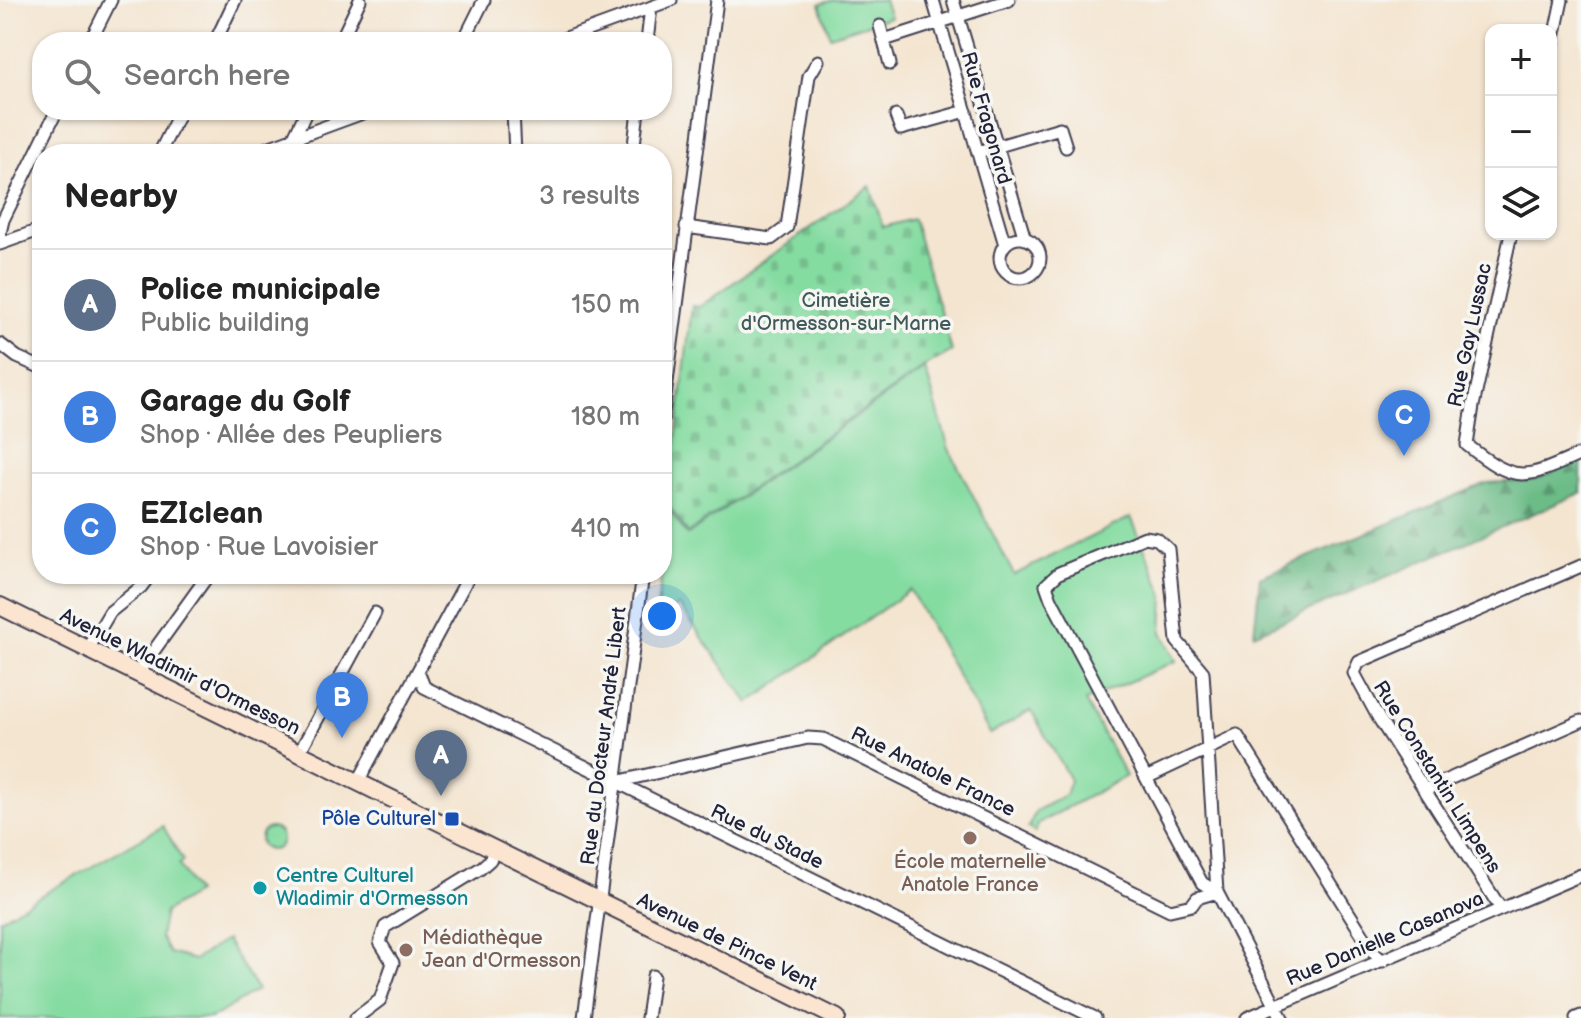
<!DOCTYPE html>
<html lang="en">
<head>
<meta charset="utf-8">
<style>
	:root { --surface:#fff; --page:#f2f2f2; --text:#222; --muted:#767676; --line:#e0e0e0; --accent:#d93025 }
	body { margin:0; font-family:"Balsamiq Sans",sans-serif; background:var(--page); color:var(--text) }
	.controls { position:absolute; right:24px; top:24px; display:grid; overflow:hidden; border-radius:16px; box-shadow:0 2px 6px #0004 }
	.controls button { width:72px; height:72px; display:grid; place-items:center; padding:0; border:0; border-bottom:2px solid var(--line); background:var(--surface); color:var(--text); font:40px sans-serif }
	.you { position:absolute; left:662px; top:616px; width:28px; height:28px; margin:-20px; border:6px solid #fff; border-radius:50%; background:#1a73e8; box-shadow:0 0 0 12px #1a73e833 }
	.badge { display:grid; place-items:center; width:52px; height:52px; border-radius:50%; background:var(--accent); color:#fff; font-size:26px; font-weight:700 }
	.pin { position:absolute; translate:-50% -66px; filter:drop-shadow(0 2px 4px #0008) }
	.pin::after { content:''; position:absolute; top:42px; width:28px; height:24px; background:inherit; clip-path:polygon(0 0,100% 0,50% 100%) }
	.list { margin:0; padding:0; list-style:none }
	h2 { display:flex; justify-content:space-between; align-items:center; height:104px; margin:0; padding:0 32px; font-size:34px }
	h2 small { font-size:26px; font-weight:400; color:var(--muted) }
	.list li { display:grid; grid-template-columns:52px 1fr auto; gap:24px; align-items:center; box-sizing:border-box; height:112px; padding:0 32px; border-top:2px solid var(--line) }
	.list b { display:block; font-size:30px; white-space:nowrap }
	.list p { margin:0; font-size:26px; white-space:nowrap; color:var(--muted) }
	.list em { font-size:26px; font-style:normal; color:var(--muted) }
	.icon { flex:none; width:44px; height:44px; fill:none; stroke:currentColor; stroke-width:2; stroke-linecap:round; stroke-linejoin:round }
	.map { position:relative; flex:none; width:1581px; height:1018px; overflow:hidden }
	.search { position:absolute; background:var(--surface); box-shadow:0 2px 6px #0004; left:32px; top:32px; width:640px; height:88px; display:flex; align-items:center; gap:20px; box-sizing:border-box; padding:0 28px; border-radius:32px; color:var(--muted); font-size:30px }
	.panel { position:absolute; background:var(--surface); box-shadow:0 2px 6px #0004; left:32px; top:144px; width:640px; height:440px; border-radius:32px }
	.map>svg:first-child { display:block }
	.green { fill:#85dca1; stroke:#547f6e; stroke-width:2 }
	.forest { fill:url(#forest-firs); stroke:#476f61; stroke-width:2 }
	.cemetery { fill:url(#cemetery-stones); stroke:#547f6e; stroke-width:2 }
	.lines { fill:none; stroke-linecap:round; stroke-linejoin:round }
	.minor-casing { stroke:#423f51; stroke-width:15 }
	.secondary-casing { stroke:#423f51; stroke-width:20 }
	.minor { stroke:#fff; stroke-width:11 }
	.secondary { stroke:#fce5d0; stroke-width:16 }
	.transit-dot { fill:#1a4fb4; stroke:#f6f6f2; stroke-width:3 }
	.education-dot { fill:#8d6e63; stroke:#f6f6f2; stroke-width:3 }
	.culture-dot { fill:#0f9aa8; stroke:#f6f6f2; stroke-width:3 }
	.labels { text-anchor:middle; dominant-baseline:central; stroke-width:7; stroke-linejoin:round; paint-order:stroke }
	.street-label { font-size:20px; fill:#22223b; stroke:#f6f6f2 }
	.park-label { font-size:20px; fill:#405a5a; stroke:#f6f6f2 }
	.transit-label { font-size:20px; fill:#164399; stroke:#f6f6f2; text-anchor:end }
	.education-label { font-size:20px; fill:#785e54; stroke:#f6f6f2 }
	.culture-label { font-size:20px; fill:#0d838f; stroke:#f6f6f2; text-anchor:start }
</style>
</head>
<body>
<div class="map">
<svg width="1581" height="1018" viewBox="0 0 1581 1018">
	<defs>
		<pattern id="forest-firs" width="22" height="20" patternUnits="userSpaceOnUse" patternTransform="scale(2)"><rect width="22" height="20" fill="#6cbc87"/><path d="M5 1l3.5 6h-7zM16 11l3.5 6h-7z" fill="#589870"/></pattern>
		<pattern id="cemetery-stones" width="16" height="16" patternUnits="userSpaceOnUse" patternTransform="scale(2)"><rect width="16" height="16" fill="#85dca1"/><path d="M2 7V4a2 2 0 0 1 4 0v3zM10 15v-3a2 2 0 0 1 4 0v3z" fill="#73bc8c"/></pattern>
	</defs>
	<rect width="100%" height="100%" fill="#f6f6f2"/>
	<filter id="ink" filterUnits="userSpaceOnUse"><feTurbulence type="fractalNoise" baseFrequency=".0125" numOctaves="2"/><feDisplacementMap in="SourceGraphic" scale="16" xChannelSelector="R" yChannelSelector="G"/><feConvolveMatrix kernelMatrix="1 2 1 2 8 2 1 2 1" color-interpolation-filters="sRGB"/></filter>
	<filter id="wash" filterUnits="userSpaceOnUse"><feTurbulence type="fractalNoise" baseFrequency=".006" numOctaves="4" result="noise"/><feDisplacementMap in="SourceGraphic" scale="32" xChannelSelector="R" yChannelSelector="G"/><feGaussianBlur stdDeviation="1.8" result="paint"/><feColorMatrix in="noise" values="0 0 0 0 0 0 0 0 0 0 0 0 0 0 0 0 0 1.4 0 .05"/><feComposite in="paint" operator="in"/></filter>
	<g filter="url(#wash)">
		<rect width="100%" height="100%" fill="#f4e5d0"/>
		<!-- green -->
		<path class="green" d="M834 0H884L890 17 830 36 820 4Z
			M925 368 949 449 1014 575 1131 517 1164 595 1162 632 1176 661 1085 701 1126 776 1039 823 1035 832 1028 828 1036 811 1065 795 1070 780 1031 710 990 734 910 590 749 703 679 605 655 621 664 559 662 512 666 506 687 535Z
			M163 826 183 861 179 865 196 893 165 912 160 937 169 953 194 960 226 940 257 990 212 1018H0V919Z
			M260 839a11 11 0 1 1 22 0a11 11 0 1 1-22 0Z"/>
		<!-- forest -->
		<path class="forest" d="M1581 460V493L1254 634 1260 577 1486 483 1535 480Z"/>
		<!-- cemetery -->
		<path class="cemetery" d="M870 186 883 227 913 219 952 351 926 366 688 533 668 505 692 306 699 307Z"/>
	</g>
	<g filter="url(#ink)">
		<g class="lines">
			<defs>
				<path id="minor" d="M933 0 1005 245
					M953 0 1025 239
					M880 26 890 64
					M884 40 1009 0
					M90 42 111 0
					M215 42 235 0
					M340 42 360 0
					M463 42 484 0
					M555 42 671 0
					M647 42 651 7
					M1551 52 1562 0
					M513 110 515 154
					M896 116 901 129 966 111
					M293 139 307 110
					M978 152 1060 128 1066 147
					M159 154 181 110
					M251 154 371 110
					M633 154 638 110
					M686 227 771 239 787 227 809 76 818 61
					M0 233 3 220 57 110
					M1511 234 1473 406 1467 445C1517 485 1525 479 1581 454
					M1000 258a20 20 0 1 1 40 0a20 20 0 1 1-40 0Z
					M0 244 42 229
					M0 344 17 357 42 368
					M662 420 717 0
					M88 649 110 612 141 587 151 574
					M418 671 424 687 1095 1018
					M137 674 209 574
					M299 753 375 613
					M1146 778 1237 735 1374 953 1383 961
					M358 782 470 574
					M616 782 808 738 823 739 1170 910 1192 905 1197 898 1217 892
					M1424 790 1581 721
					M1217 892 1202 883 1051 599 1046 585 1059 573 1145 537 1157 539 1168 549 1177 641 1203 672 1217 892 1282 1018
					M1501 909 1378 717 1354 673 1359 662 1581 566
					M356 1018 380 1000 393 963 380 942 385 927 481 868 490 860 495 849
					M584 1018 643 574
					M647 1018 653 976
					M1247 1018 1581 875
					M1576 1018 1581 1016"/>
				<path id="secondary" d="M0 606 837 1018"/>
			</defs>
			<!-- minor casing -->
			<use href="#minor" class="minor-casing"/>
			<!-- secondary casing -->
			<use href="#secondary" class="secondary-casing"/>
			<!-- minor -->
			<use href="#minor" class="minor"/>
			<!-- secondary -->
			<use href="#secondary" class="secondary"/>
		</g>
	</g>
	<!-- markers -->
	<rect class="transit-dot" x="444" y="811" width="16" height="16" rx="4"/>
	<g class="education-dot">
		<circle cx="970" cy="838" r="8"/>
		<circle cx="406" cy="950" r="8"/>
	</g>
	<circle class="culture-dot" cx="260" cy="888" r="8"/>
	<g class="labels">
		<!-- street labels -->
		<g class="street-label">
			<text transform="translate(986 118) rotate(74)">Rue Fragonard</text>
			<text transform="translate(1470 335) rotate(-78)">Rue Gay Lussac</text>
			<text transform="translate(180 672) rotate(26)">Avenue Wladimir d'Ormesson</text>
			<text transform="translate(604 736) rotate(-83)">Rue du Docteur André Libert</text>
			<text transform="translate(933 772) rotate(26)">Rue Anatole France</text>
			<text transform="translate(1437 777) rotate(58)">Rue Constantin Limpens</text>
			<text transform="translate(767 837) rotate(26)">Rue du Stade</text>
			<text transform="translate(1385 939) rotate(-23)">Rue Danielle Casanova</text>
			<text transform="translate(727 942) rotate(26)">Avenue de Pince Vent</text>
		</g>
		<!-- park labels -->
		<g class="park-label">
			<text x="846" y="301">Cimetière<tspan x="846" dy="23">d'Ormesson-sur-Marne</tspan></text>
		</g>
		<!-- transit labels -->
		<g class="transit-label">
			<text x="436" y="819">Pôle Culturel</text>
		</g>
		<!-- education labels -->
		<g class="education-label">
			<text x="970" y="862">École maternelle<tspan x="970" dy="23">Anatole France</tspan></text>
			<text x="422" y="938" text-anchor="start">Médiathèque<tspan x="422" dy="23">Jean d'Ormesson</tspan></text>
		</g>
		<!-- culture labels -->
		<g class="culture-label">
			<text x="276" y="876">Centre Culturel<tspan x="276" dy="23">Wladimir d'Ormesson</tspan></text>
		</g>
	</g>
</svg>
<div class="controls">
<button>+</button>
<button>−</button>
<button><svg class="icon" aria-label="layers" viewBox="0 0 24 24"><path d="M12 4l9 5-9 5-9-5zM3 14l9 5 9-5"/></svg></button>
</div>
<div class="you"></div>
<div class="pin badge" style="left:441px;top:796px;background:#5c6f8a">A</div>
<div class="pin badge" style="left:342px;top:738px;background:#3f7fe0">B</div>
<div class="pin badge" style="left:1404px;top:456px;background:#3f7fe0">C</div>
<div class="search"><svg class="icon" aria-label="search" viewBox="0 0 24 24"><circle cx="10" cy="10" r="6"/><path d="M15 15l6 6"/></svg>Search here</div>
<section class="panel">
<h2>Nearby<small>3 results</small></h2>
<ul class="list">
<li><span class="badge" style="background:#5c6f8a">A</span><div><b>Police municipale</b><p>Public building</p></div><em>150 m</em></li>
<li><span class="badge" style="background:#3f7fe0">B</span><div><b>Garage du Golf</b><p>Shop · Allée des Peupliers</p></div><em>180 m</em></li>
<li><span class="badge" style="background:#3f7fe0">C</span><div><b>EZIclean</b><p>Shop · Rue Lavoisier</p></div><em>410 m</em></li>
</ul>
</section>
</div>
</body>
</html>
